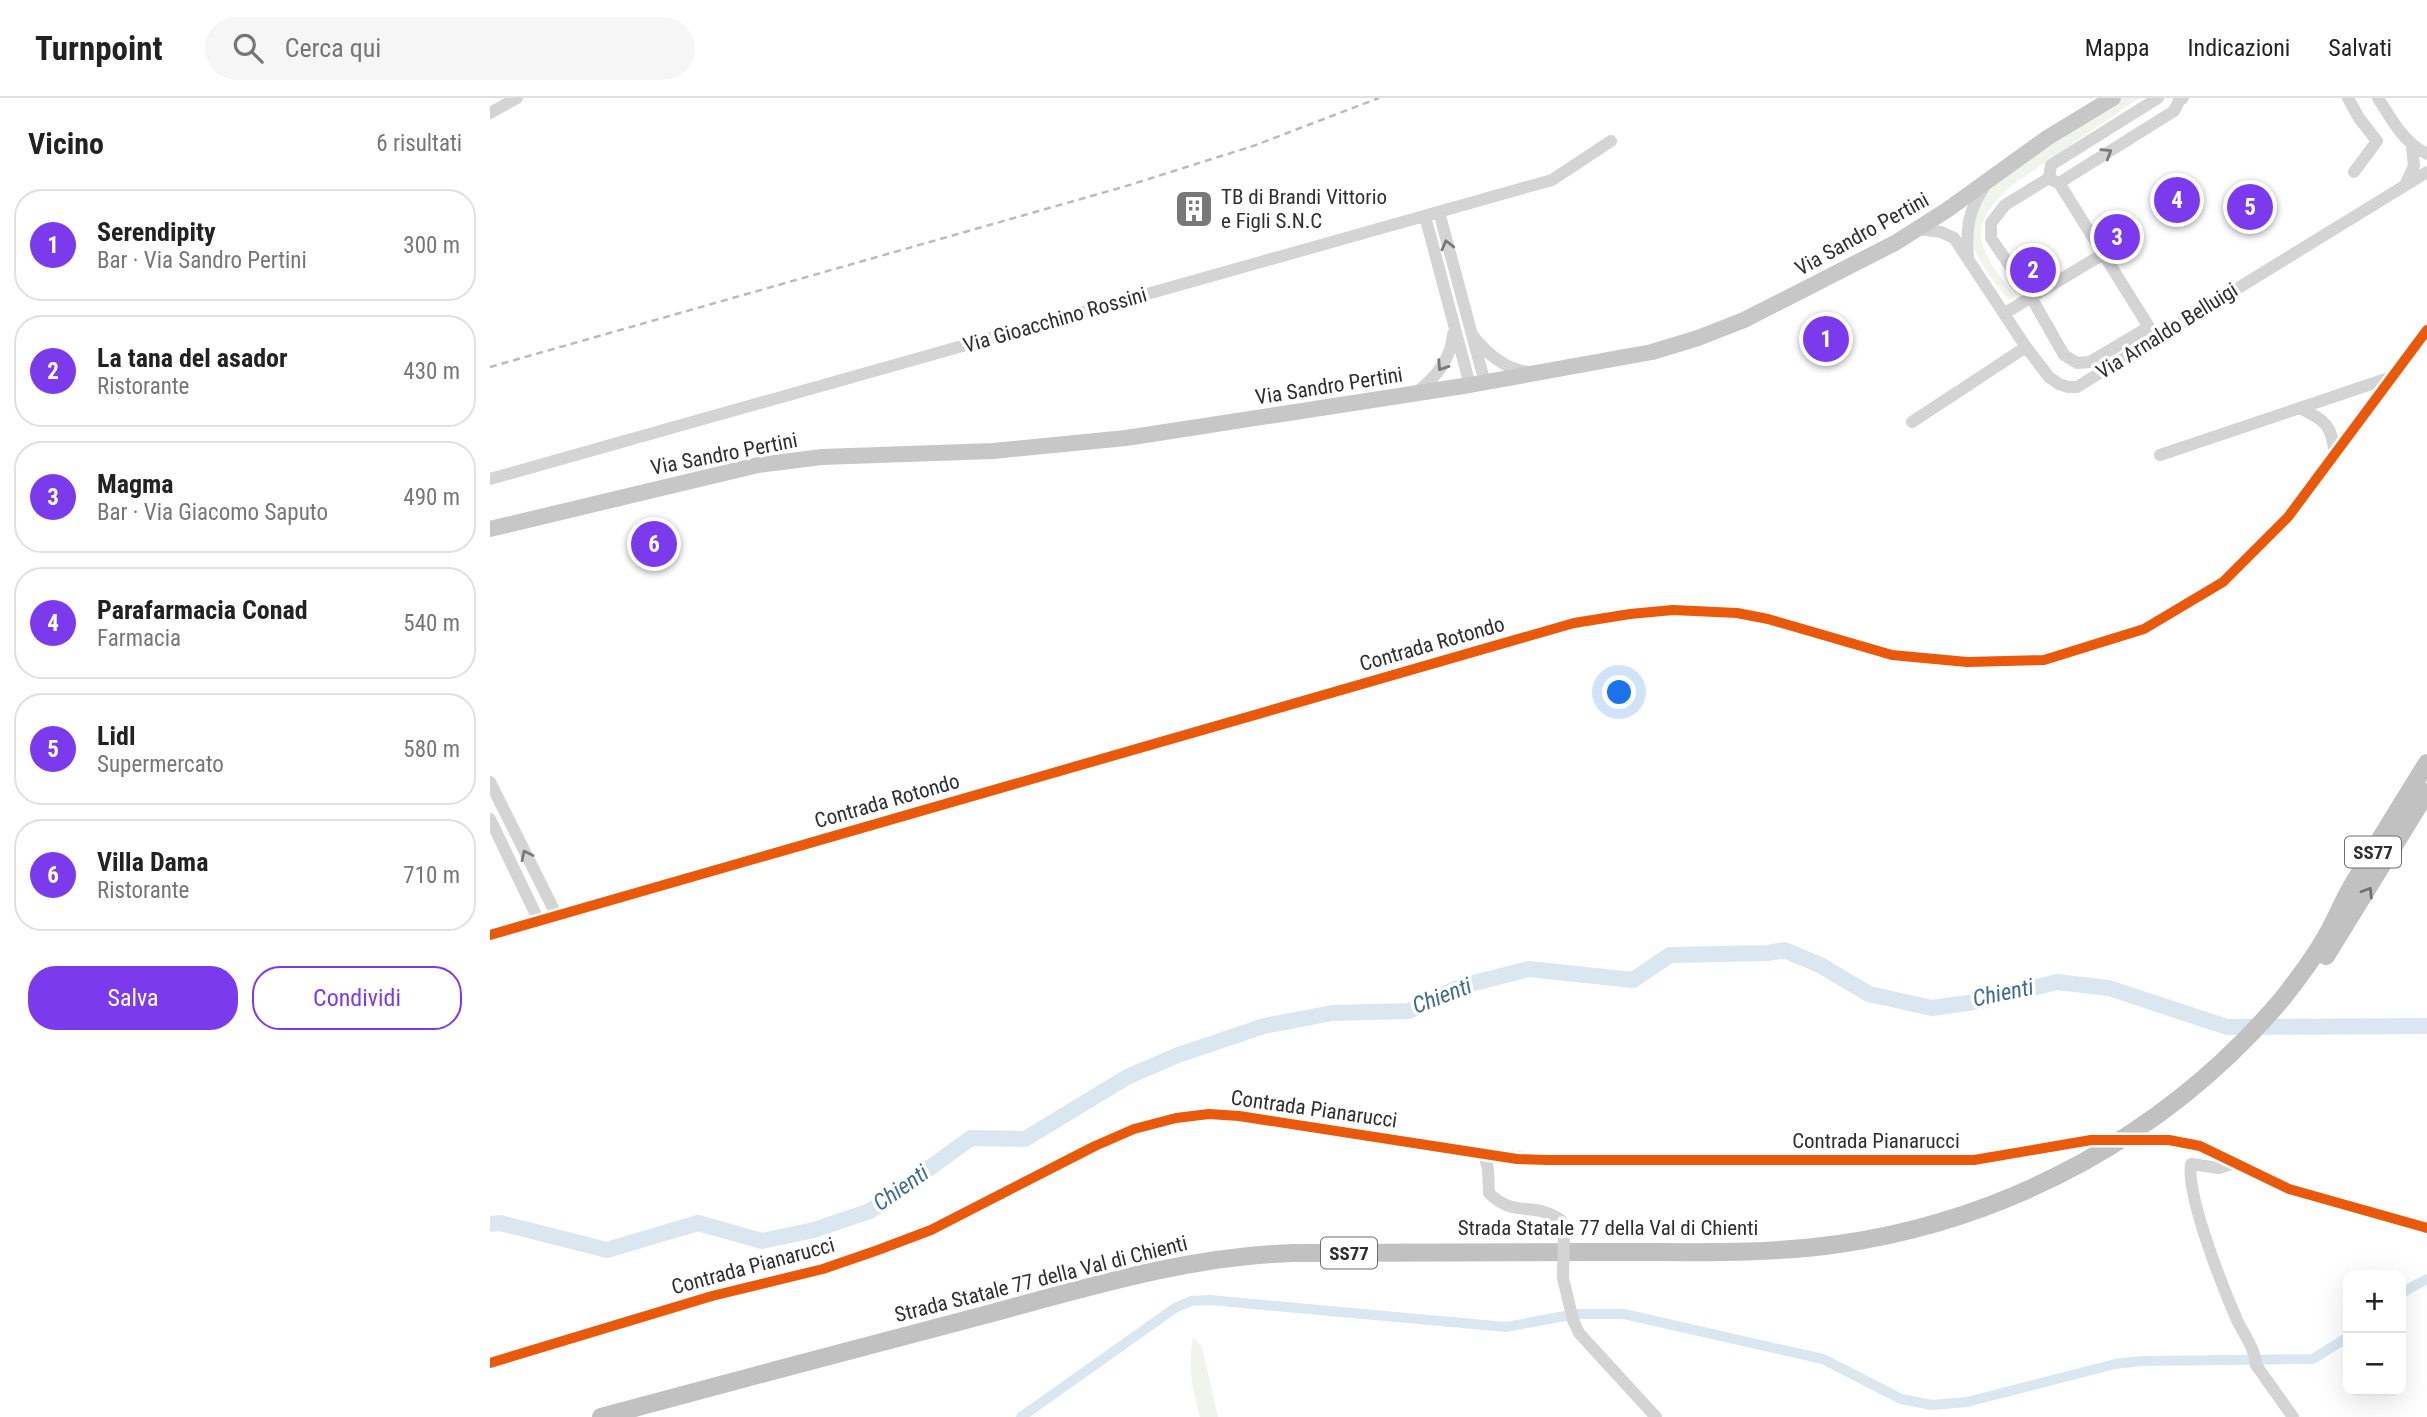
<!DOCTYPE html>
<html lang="it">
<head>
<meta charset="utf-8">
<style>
	:root { --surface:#fff; --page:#f6f6f6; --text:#222; --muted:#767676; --line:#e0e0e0; --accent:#7c3aed }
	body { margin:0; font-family:"Roboto Condensed",sans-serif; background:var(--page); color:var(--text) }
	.controls { position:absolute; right:21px; bottom:21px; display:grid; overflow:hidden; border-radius:14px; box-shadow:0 7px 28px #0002 }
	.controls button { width:63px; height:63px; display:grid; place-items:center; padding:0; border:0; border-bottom:2px solid var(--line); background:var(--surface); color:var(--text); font:35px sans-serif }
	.you { position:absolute; left:1130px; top:595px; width:24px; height:24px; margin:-18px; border:5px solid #fff; border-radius:50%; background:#1a73e8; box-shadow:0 0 0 10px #1a73e833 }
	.badge { display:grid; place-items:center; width:46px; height:46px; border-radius:50%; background:var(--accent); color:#fff; font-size:23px; font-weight:700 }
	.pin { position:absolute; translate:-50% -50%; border:4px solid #fff; box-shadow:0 2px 7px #0006 }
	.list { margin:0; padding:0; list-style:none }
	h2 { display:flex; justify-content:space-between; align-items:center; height:91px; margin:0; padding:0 28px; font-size:30px }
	h2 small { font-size:23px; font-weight:400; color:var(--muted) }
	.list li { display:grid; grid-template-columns:46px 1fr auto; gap:21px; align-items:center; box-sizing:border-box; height:112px; margin:0 14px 14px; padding:0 14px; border:2px solid var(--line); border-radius:28px }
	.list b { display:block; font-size:26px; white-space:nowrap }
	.list p { margin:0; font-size:23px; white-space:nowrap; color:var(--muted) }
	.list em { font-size:23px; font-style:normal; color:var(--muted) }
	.actions { display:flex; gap:14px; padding:21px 28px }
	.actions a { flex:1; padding:16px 0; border:2px solid var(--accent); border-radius:28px; text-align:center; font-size:24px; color:var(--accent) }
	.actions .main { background:var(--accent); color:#fff }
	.icon { flex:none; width:38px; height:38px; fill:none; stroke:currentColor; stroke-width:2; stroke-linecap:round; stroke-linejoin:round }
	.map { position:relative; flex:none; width:1937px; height:1319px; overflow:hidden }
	header { display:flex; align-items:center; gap:42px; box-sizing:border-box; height:98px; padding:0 35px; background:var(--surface); border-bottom:2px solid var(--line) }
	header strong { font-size:33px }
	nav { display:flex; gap:38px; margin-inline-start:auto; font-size:24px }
	.search { width:490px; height:63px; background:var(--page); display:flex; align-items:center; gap:18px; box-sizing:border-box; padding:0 24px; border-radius:38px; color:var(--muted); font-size:26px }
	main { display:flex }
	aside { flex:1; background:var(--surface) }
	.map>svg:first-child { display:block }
	.green { fill:#f0f4ec }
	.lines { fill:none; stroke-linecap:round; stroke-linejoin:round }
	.canal { stroke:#dae7f0; stroke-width:10 }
	.river { stroke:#dae7f0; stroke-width:16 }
	.minor-tunnel { stroke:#d5d5d5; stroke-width:12; stroke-dasharray:12 6; stroke-linecap:butt }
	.minor { stroke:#d4d4d4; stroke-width:12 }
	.major { stroke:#c7c7c7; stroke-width:16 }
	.highway { stroke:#c1c1c1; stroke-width:18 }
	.rail { stroke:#bbb; stroke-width:2.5; stroke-dasharray:7 5; stroke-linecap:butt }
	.minor-bridge { stroke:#d4d4d4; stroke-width:12 }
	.cycleway-casing { stroke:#fff; stroke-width:15 }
	.cycleway { stroke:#e8590c; stroke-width:10 }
	.oneway { stroke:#797979 }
	.oneway2 { stroke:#717171 }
	.labels { text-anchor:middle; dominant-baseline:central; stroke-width:7; stroke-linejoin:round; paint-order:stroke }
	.shield { fill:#fff; stroke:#6d6d6d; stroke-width:2 }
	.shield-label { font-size:19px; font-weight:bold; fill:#2f2f2f }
	.poi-label { font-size:21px; fill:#2f2f2f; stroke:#fff; text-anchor:start }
	.street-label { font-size:21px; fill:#2f2f2f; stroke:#fff }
	.water-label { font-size:23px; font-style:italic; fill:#406c8e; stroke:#fff }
</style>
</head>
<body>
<header>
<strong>Turnpoint</strong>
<div class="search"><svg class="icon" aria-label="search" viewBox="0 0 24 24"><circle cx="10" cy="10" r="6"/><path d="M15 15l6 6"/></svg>Cerca qui</div>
<nav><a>Mappa</a><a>Indicazioni</a><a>Salvati</a></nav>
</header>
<main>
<aside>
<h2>Vicino<small>6 risultati</small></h2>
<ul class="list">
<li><span class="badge">1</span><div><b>Serendipity</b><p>Bar · Via Sandro Pertini</p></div><em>300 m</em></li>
<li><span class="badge">2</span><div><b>La tana del asador</b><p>Ristorante</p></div><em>430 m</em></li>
<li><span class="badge">3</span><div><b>Magma</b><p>Bar · Via Giacomo Saputo</p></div><em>490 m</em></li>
<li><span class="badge">4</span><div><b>Parafarmacia Conad</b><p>Farmacia</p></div><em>540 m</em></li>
<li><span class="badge">5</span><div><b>Lidl</b><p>Supermercato</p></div><em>580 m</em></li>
<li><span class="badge">6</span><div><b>Villa Dama</b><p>Ristorante</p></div><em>710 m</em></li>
</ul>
<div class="actions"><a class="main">Salva</a><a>Condividi</a></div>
</aside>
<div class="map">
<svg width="1937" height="1319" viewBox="0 0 1937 1319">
	<rect width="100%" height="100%" fill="#fff"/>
	<!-- green -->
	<path class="green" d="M1633 0H1649L1525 85C1471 131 1489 150 1525 199L1518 202C1507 187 1484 160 1482 142 1475 81 1589 26 1633 0Z
		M703 1239 712 1249 728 1319H710C702 1292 698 1266 703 1239Z"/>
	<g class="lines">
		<!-- canal -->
		<path class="canal" d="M1911 1195 1937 1181
			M531 1319 685 1210 701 1203 720 1202 1016 1229 1085 1216H1134L1333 1261 1411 1301 1442 1307 1477 1304 1625 1266 1652 1263 1823 1261 1858 1239"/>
		<!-- river -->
		<path class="river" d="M0 1126 10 1125 117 1152 208 1125 272 1143 324 1132 380 1113 481 1040 535 1041 637 979 688 957 774 928 842 915 919 913 972 888 1039 871 1143 882 1180 857 1278 855 1294 852 1330 867 1379 896 1442 910 1491 903 1567 884 1619 890 1737 929 1937 928"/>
		<!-- minor-tunnel -->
		<path class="minor-tunnel" d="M1601 1042H1679"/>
		<!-- minor -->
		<path class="minor" d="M1858 0 1869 20 1887 43 1864 74
			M1888 0C1902 22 1913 44 1937 56
			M0 15 27 0
			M1559 80 1515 107 1501 125V140L1541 199 1574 257 1587 265 1600 264 1659 229 1569 85
			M1559 80 1561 67 1668 0
			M1562 82 1569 85 1684 13 1689 3 1693 0
			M1916 85 1924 68 1922 49
			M949 114 995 285
			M935 118 980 287
			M1428 131 1451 134 1464 140 1536 249 1559 279 1569 286 1578 289H1587L1937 74
			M1478 160C1476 129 1478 113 1495 88
			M1515 215 1613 156
			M983 238C996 255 1017 273 1040 274
			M926 295C946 279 961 262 963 236
			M1810 310C1837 324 1841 326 1845 357
			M1422 324 1536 249
			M1670 357 1902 279
			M0 381 1062 82 1121 43
			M0 684 67 818
			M0 721 49 823
			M0 837 1084 525 1140 516 1183 512 1247 515 1278 521 1402 557 1477 564 1554 562 1654 531 1733 484 1798 419 1937 232
			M1679 1042 1710 1048 1799 1091 1937 1130
			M994 1056 998 1071 999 1095C1025 1121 1041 1102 1071 1122L1074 1137
			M1745 1065 1729 1070 1701 1066C1696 1097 1733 1190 1747 1222 1754 1237 1765 1250 1766 1267L1803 1319
			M1073 1180 1083 1222 1089 1235 1166 1319
			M0 1265 222 1198 333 1171 388 1152 441 1132 605 1048 644 1031 686 1020 719 1016 749 1018 994 1056 1057 1062H1484L1601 1042"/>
		<!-- major -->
		<path class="major" d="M0 431 268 367 332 359 503 353 636 340 980 287 1162 254 1208 240 1254 222 1405 145 1457 112 1557 40 1623 0"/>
		<!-- highway -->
		<path class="highway" d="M1836 858 1937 694
			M111 1319C241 1284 372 1249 502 1215 602 1188 700 1158 804 1155 903 1154 1002 1154 1100 1154 1183 1153 1267 1158 1349 1146 1522 1121 1680 1034 1793 900 1806 883 1821 864 1832 845 1843 828 1850 809 1860 791 1885 749 1911 707 1937 665"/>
		<!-- rail -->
		<path class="rail" d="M0 269 633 89 763 48 889 0"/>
		<!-- minor-bridge -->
		<path class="minor-bridge" d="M1073 1180 1074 1137"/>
		<defs>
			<path id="cycleway" d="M0 837 1084 525 1140 516 1183 512 1247 515 1278 521 1402 557 1477 564 1554 562 1654 531 1733 484 1798 419 1937 232
				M0 1265 222 1198 333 1171 388 1152 441 1132 605 1048 644 1031 686 1020 719 1016 749 1018 1027 1061 1057 1062H1484L1601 1042H1679L1710 1048 1799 1091 1937 1130"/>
		</defs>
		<!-- cycleway casing -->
		<use href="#cycleway" class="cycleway-casing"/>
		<!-- cycleway -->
		<use href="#cycleway" class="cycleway"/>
	</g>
	<!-- one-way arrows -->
	<defs><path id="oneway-chevron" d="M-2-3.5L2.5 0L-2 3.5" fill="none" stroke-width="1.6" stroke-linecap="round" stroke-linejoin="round" transform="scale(1.75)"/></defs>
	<g class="oneway">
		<use href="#oneway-chevron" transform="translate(1617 55) rotate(-32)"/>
		<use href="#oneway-chevron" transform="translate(957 147) rotate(-104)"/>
		<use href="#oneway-chevron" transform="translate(952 268) rotate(123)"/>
		<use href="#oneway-chevron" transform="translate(36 757) rotate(-116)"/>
	</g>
	<use class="oneway2" href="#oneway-chevron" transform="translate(1878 794) rotate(-58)"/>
	<!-- icons -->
	<defs>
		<symbol id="building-square" viewBox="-11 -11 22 22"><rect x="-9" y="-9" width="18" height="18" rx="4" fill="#787878" stroke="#fff"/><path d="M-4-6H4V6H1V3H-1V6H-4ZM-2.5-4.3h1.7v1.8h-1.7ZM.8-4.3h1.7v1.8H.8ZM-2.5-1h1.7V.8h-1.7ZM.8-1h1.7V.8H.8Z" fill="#fff"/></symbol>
	</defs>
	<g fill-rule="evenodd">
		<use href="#building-square" x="682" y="89" width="44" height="44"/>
	</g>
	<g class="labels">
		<!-- shield labels -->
		<g class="shield">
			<rect x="1855" y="738.5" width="56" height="31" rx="5"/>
			<rect x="831" y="1139.5" width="56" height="31" rx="5"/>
		</g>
		<g class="shield-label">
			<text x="1883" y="754">SS77</text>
			<text x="859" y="1155">SS77</text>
		</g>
		<!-- poi labels -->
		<g class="poi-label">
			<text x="731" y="99">TB di Brandi Vittorio<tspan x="731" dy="24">e Figli S.N.C</tspan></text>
		</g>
		<!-- street labels -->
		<g class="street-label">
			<text transform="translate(1372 136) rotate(-29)">Via Sandro Pertini</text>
			<text transform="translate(565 222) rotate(-16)">Via Gioacchino Rossini</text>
			<text transform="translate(1677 233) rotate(-32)">Via Arnaldo Belluigi</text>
			<text transform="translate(839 288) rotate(-9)">Via Sandro Pertini</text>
			<text transform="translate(234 356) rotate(-11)">Via Sandro Pertini</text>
			<text transform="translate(942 546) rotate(-16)">Contrada Rotondo</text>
			<text transform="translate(397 703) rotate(-16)">Contrada Rotondo</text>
			<text transform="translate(824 1011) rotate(8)">Contrada Pianarucci</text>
			<text x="1386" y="1043">Contrada Pianarucci</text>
			<text x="1118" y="1130">Strada Statale 77 della Val di Chienti</text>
			<text transform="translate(263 1168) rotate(-15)">Contrada Pianarucci</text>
			<text transform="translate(551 1181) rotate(-14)">Strada Statale 77 della Val di Chienti</text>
		</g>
		<!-- water labels -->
		<g class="water-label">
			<text transform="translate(1513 895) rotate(-12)">Chienti</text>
			<text transform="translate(952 898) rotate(-21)">Chienti</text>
			<text transform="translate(411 1090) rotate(-35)">Chienti</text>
		</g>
	</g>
</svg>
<div class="controls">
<button>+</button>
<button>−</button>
</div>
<div class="you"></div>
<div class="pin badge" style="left:1336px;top:241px">1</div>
<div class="pin badge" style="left:1543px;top:172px">2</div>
<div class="pin badge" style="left:1627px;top:139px">3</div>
<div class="pin badge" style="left:1687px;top:102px">4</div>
<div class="pin badge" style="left:1760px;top:109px">5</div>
<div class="pin badge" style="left:164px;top:446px">6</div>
</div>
</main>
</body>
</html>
